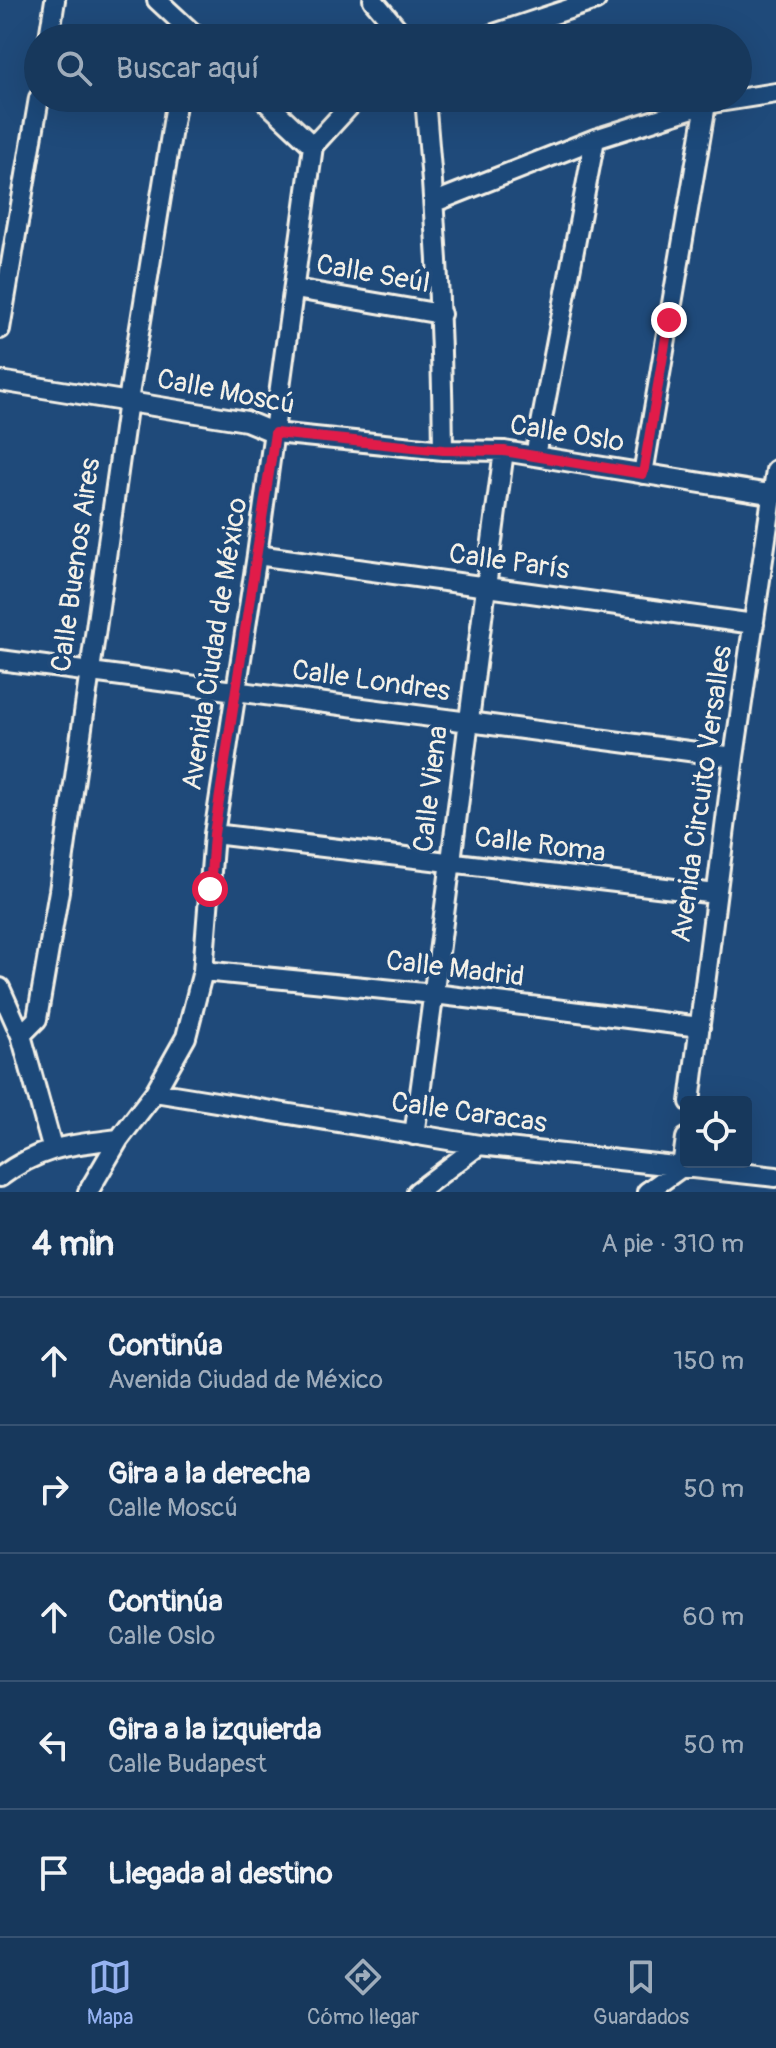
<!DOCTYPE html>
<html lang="es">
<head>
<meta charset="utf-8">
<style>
	:root { --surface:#17385c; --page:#203f62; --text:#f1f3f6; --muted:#9eacbb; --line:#365272; --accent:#95b2f1 }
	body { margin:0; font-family:Pangolin,sans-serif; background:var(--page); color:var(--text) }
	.controls { position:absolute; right:24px; bottom:24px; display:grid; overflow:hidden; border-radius:8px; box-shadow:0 8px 32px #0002 }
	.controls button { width:72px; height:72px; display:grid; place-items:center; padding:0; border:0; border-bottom:2px solid var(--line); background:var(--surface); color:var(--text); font:40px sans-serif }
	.stop { position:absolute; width:24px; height:24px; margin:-18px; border:6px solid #e11d48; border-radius:50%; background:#fff }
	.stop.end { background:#e11d48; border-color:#fff; box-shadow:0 2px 8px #0008 }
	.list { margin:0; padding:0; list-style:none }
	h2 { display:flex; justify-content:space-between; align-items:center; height:104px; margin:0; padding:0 32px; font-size:34px }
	h2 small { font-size:26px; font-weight:400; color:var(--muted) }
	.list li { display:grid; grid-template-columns:52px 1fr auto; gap:24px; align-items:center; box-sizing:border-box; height:128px; padding:0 32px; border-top:2px solid var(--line) }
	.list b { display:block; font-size:30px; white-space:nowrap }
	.list p { margin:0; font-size:26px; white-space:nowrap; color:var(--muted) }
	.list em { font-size:26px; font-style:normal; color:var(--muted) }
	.icon { flex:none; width:44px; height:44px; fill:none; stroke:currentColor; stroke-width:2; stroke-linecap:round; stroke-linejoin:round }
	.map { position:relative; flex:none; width:776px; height:1192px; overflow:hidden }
	.search { position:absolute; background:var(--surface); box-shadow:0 8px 32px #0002; left:24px; right:24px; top:24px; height:88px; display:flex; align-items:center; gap:20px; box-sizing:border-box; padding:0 28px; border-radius:44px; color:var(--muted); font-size:30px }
	.sheet { height:744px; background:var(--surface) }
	nav { display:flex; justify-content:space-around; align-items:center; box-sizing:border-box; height:112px; border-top:2px solid var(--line); background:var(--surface); font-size:22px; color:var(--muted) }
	nav a { display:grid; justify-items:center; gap:4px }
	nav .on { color:var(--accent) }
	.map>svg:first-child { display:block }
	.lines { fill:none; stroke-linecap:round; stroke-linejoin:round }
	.minor-casing { stroke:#f4f1e8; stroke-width:24 }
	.minor { stroke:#1f4a7a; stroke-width:18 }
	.route { stroke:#e11d48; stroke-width:10 }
	.labels { text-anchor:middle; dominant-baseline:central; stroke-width:8; stroke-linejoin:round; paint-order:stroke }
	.street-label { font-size:28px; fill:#f4f1e8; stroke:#1f4a7a }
</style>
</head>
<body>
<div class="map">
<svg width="776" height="1192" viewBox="0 0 776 1192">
	<rect width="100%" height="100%" fill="#1f4a7a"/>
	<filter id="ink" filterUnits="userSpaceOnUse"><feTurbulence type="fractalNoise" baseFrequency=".0125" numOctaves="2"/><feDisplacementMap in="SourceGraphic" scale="16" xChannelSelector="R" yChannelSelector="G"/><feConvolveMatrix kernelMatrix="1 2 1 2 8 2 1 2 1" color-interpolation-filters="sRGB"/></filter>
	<g filter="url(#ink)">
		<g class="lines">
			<defs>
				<path id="minor" d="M157 0 198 38
					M373 0 405 38
					M49 38 55 0
					M482 38 596 0
					M425 98C436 215 442 332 443 450
					M313 146 357 98
					M435 202 595 139 706 104 776 93
					M295 289 441 314
					M0 329 39 98
					M0 381 246 421 275 433 443 450 504 451 776 495
					M535 456 595 139
					M643 474 706 104
					M257 555 754 624
					M0 660 734 757
					M214 834 716 894
					M203 971 434 994 700 1027
					M0 988 21 1035 52 1147
					M21 1035 37 1019 59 891 128 401 177 98
					M155 1092 479 1145 776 1177
					M690 1102 734 757 776 470
					M414 1135C447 907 473 679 504 451
					M0 1177C42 1146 69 1145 119 1139
					M88 1192 119 1139 155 1092 186 1037 203 971 214 834 257 555 313 146 262 98
					M417 1192 479 1145
					M647 1192 682 1167 686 1138"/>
			</defs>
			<!-- minor casing -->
			<use href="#minor" class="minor-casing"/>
			<!-- minor -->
			<use href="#minor" class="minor"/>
		</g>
	</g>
	<g class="lines" filter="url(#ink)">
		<!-- route -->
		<path class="route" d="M210 889 214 834 275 433 443 450 504 451 643 474 669 320"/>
	</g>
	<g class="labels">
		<!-- street labels -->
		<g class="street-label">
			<text transform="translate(373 274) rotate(10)">Calle Seúl</text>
			<text transform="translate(226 392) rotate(11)">Calle Moscú</text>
			<text transform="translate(567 434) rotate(9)">Calle Oslo</text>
			<text transform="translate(509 562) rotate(8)">Calle París</text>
			<text transform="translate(76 565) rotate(-82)">Calle Buenos Aires</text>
			<text transform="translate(215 644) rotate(-81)">Avenida Ciudad de México</text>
			<text transform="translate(371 681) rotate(8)">Calle Londres</text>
			<text transform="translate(431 789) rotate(-83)">Calle Viena</text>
			<text transform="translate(702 794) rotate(-82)">Avenida Circuito Versalles</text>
			<text transform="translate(540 845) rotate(7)">Calle Roma</text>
			<text transform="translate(455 969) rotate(7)">Calle Madrid</text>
			<text transform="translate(469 1113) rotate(8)">Calle Caracas</text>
		</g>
	</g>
</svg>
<div class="controls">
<button><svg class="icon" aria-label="locate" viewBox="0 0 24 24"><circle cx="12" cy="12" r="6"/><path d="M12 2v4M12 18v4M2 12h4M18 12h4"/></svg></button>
</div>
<div class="stop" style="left:210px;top:889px"></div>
<div class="stop end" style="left:669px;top:320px"></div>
<div class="search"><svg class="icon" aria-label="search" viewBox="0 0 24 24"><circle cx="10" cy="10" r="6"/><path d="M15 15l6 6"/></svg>Buscar aquí</div>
</div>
<section class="sheet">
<h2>4 min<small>A pie · 310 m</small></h2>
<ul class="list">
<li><svg class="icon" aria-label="ahead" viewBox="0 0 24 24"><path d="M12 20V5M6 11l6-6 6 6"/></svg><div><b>Continúa</b><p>Avenida Ciudad de México</p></div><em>150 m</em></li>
<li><svg class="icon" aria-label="right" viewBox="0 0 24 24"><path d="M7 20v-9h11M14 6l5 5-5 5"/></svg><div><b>Gira a la derecha</b><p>Calle Moscú</p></div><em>50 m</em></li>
<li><svg class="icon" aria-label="ahead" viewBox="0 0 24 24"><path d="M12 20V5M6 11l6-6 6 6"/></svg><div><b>Continúa</b><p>Calle Oslo</p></div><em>60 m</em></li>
<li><svg class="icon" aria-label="left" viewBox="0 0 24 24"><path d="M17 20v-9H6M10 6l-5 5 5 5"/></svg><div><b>Gira a la izquierda</b><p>Calle Budapest</p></div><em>50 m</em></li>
<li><svg class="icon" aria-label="arrive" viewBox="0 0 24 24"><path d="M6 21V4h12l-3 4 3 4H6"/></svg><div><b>Llegada al destino</b></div></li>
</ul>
</section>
<nav>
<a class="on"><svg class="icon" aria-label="map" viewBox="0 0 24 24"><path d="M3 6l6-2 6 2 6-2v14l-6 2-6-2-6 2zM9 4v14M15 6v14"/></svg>Mapa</a>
<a><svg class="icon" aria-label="directions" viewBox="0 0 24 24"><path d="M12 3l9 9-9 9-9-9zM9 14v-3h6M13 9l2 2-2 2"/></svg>Cómo llegar</a>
<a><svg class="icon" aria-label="saved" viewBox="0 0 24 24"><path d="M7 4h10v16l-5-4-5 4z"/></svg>Guardados</a>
</nav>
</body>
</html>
